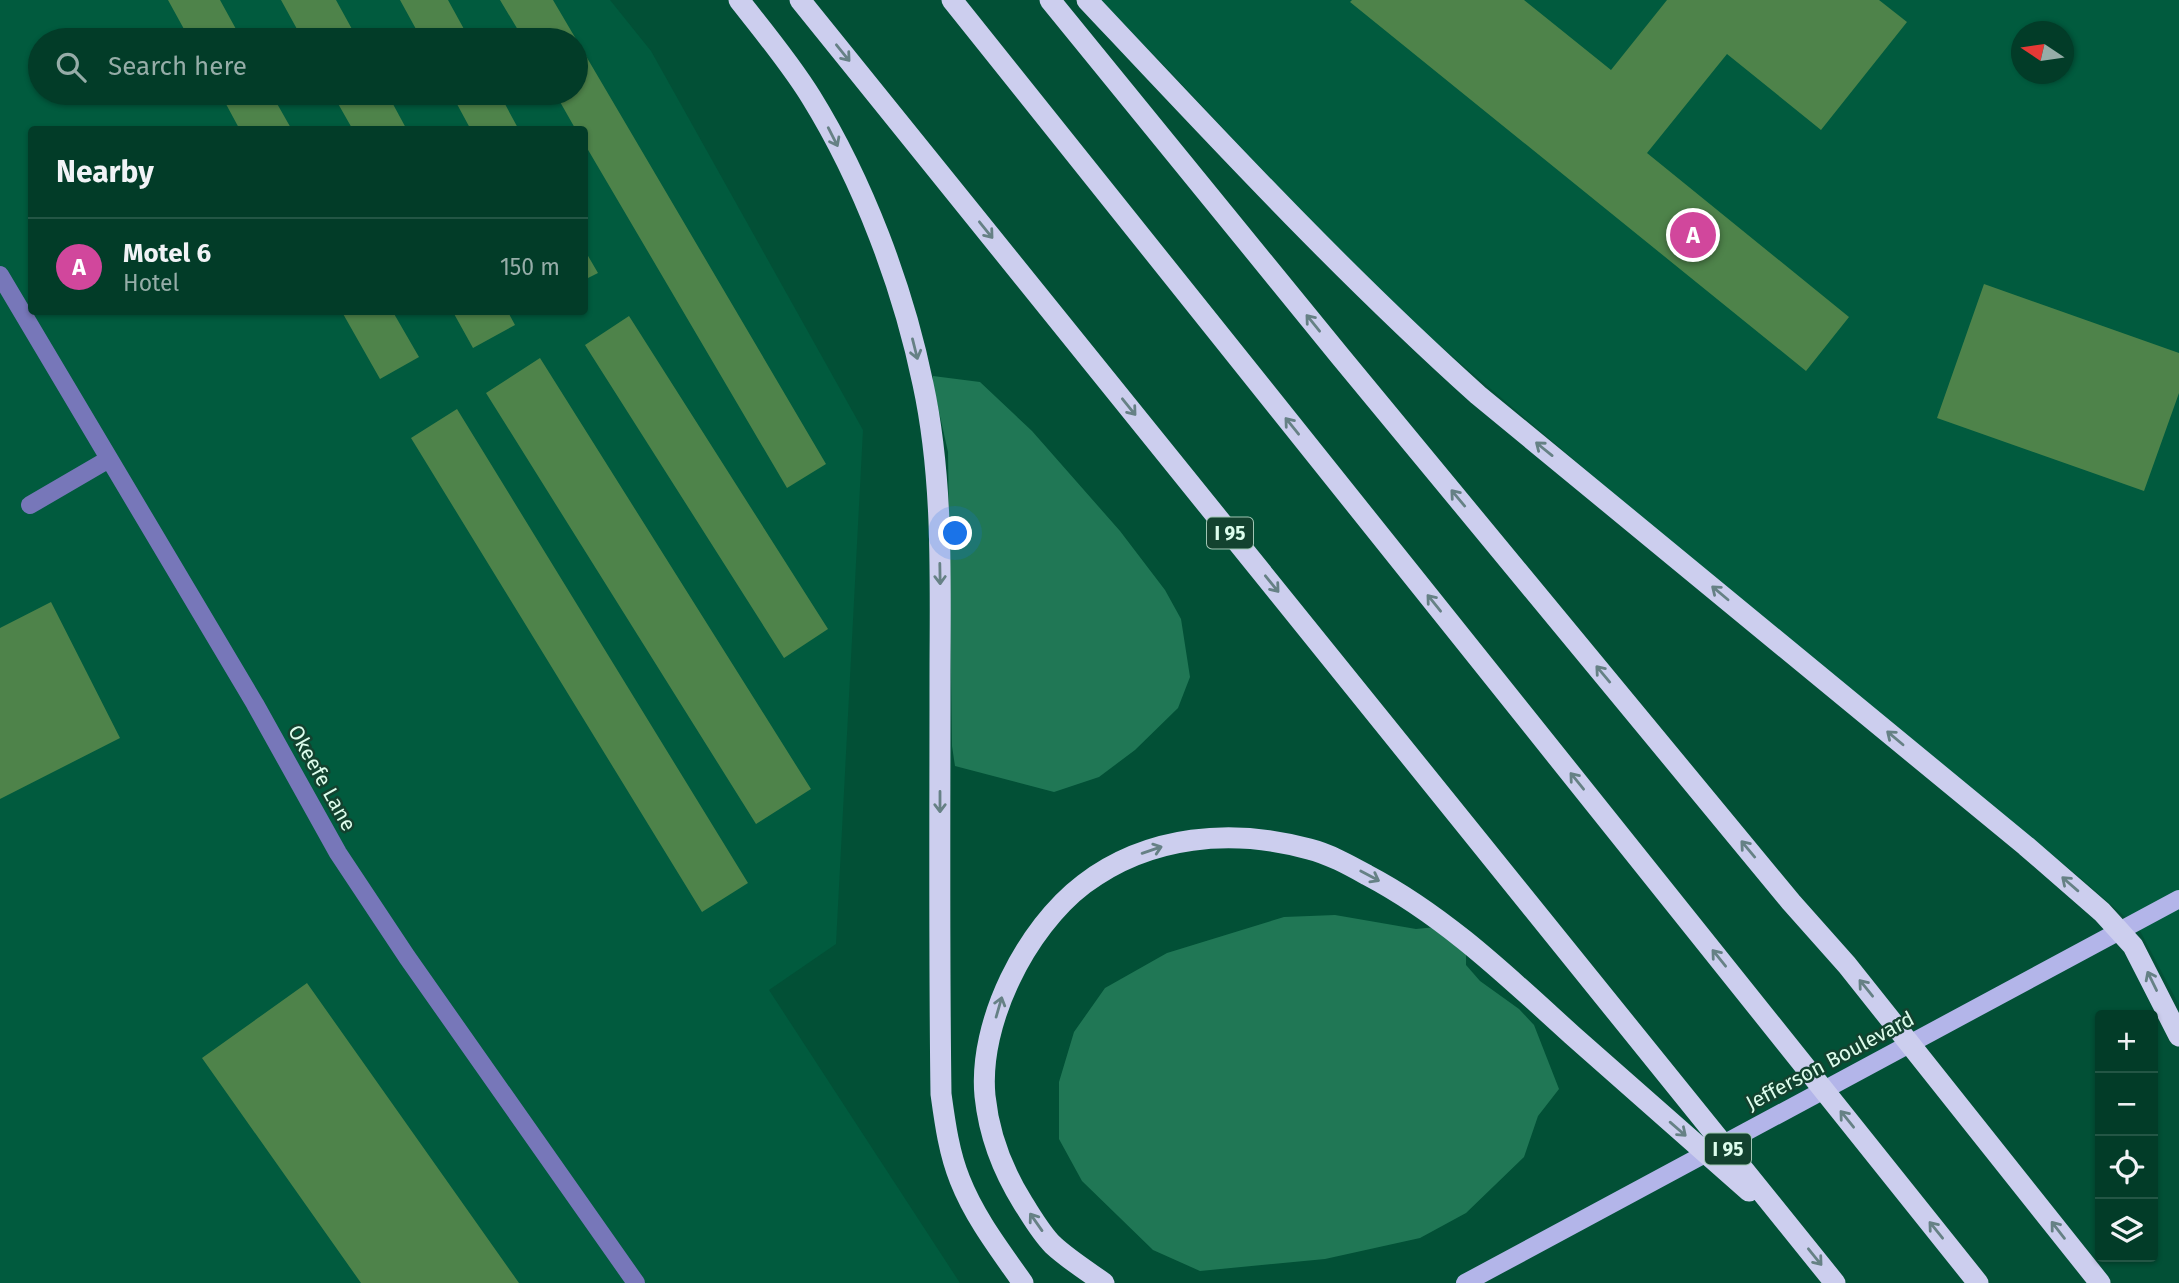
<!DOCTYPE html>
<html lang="en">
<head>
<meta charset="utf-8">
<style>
	:root { --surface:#023c28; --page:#0c4330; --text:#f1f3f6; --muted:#96ada8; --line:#235645; --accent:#d6ab8b }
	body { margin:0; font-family:"Fira Sans",sans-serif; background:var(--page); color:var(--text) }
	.controls { position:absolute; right:21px; bottom:21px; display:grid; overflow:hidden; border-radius:7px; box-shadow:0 2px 5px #0004 }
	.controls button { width:63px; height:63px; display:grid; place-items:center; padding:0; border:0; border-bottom:2px solid var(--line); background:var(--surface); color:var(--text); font:35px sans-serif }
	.compass { position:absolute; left:2011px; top:21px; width:63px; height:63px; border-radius:50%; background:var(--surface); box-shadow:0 2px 5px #0004; rotate:283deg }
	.you { position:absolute; left:956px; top:534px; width:24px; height:24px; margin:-18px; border:5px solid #fff; border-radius:50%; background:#1a73e8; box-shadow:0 0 0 10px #1a73e833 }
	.badge { display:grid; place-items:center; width:46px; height:46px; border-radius:50%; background:var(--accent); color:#fff; font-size:23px; font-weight:700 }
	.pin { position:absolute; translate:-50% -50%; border:4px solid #fff; box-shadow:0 2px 7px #0006 }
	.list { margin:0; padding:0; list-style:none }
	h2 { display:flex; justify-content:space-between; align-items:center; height:91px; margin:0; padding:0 28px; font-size:30px }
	h2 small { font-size:23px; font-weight:400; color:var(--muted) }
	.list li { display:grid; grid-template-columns:46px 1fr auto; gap:21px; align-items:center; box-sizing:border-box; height:98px; padding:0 28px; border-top:2px solid var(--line) }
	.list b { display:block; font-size:26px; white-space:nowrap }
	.list p { margin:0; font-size:23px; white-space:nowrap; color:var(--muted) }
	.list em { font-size:23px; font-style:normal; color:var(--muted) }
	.icon { flex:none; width:38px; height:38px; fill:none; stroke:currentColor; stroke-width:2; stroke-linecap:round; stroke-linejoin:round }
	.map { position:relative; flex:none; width:2179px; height:1283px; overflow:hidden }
	.search { position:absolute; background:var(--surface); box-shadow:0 2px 5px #0004; left:28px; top:28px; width:560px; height:77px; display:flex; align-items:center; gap:18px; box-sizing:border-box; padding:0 24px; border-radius:38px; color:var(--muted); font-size:26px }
	.panel { position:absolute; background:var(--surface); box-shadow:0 2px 5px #0004; left:28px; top:126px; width:560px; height:189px; border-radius:7px }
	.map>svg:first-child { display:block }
	.built { fill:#015b3e; fill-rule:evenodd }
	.green { fill:#207755 }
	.building { fill:#4e834a }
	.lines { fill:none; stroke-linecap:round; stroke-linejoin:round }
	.minor { stroke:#7777b9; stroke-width:18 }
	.major { stroke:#b3b5e9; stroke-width:18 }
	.highway { stroke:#ccceee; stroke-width:21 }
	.oneway { stroke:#668185 }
	.labels { text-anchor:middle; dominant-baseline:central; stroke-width:5; stroke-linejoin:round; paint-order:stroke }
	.shield { fill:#13422f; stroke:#a0c5b3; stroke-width:2 }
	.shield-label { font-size:19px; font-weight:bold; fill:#ddfdec }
	.street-label { font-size:21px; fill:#ddfdec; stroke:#13422f }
</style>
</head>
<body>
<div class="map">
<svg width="2179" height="1283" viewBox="0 0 2179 1283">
	<rect width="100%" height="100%" fill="#025036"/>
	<!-- built -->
	<path class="built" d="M0 0H610L651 51 863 430 836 944 769 990 960 1283H0ZM40 40H576V93H40ZM32 130H584V312H32Z
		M1095 0H2179V1005L2139 929 2078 876 1726 589 1378 293 1158 59ZM2022 32H2064V74H2022Z"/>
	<!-- green -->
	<path class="green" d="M933 376 980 382 1032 431 1120 531 1165 590 1181 619 1190 677 1178 708 1135 750 1099 777 1054 792 955 766 952 746 948 452 933 385Z
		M1335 915 1416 929 1456 925 1466 940V965L1480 981 1519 1009 1534 1025 1559 1089 1538 1116 1524 1157 1466 1213 1420 1238 1325 1259 1200 1271 1153 1250 1082 1181 1059 1139V1082L1074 1032 1105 988 1167 953 1284 917Z"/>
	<!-- building -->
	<path class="building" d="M168 0H220L242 40H190Z
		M281 0H336L358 40H303Z
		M400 0H448L470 40H422Z
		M500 0H553L826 464 787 488 584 143V130H576L555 93H576V40H524Z
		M1352 0H1524L1611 70 1667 0H1879L1907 22 1821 130 1727 54 1647 153 1849 317 1806 371 1350 2Z
		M220 93H271L292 130H240Z
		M332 93H387L407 130H353Z
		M451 93H499L519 130H471Z
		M584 249 598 273 584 280Z
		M1984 284 2179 353V393L2144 491 1937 418Z
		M342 312H393L419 357 380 379Z
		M453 312H508L515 325 473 348Z
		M629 316 828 629 784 658 585 345Z
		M540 358 811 789 756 824 486 393Z
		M457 409 748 883 702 912 411 438Z
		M51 602 120 738 0 799V628Z
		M307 983 519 1283H361L202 1058Z"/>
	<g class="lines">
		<!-- minor -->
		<path class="minor" d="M0 275 255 704 338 853 407 957 636 1283
			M30 505 109 459"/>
		<!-- major -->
		<path class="major" d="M1465 1283 2179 899"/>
		<!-- highway -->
		<path class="highway" d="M739 0C764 32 790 63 811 97 863 181 903 287 923 384 944 481 940 583 940 681 940 819 939 957 941 1094 945 1123 949 1153 960 1180 975 1218 1000 1250 1023 1283
			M800 0 1835 1283
			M952 0 1978 1283
			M1050 0 1340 356 1791 902 1847 965 2100 1283
			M1087 0C1214 135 1340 271 1478 395L2026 846 2102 912 2133 946 2179 1036
			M1104 1283C1087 1271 1068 1259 1053 1245 1041 1233 1032 1217 1023 1203 1003 1171 989 1135 985 1096 978 1023 1026 928 1084 884 1149 835 1232 828 1309 849 1329 854 1349 865 1367 875 1445 916 1507 976 1572 1035 1631 1087 1690 1139 1749 1191"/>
	</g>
	<!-- one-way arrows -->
	<defs><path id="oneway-shaft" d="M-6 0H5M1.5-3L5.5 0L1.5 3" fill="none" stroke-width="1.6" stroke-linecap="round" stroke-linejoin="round" transform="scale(1.75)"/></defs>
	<g class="oneway">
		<use href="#oneway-shaft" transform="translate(843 53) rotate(51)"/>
		<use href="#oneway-shaft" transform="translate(833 137) rotate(63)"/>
		<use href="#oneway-shaft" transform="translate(986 230) rotate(51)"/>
		<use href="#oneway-shaft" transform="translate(1313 323) rotate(-129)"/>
		<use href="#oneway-shaft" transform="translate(915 349) rotate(76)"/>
		<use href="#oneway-shaft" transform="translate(1129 407) rotate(51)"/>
		<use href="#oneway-shaft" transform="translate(1292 426) rotate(-129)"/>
		<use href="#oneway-shaft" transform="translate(1544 449) rotate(-141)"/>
		<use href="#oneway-shaft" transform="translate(1458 498) rotate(-130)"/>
		<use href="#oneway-shaft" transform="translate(940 574) rotate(89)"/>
		<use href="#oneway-shaft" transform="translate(1272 584) rotate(51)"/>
		<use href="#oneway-shaft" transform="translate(1720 593) rotate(-140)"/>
		<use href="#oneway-shaft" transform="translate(1434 603) rotate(-129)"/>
		<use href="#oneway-shaft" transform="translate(1603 674) rotate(-130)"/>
		<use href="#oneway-shaft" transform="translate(1895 738) rotate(-140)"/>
		<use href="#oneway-shaft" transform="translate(1577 781) rotate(-129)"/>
		<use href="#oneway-shaft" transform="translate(940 802) rotate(90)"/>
		<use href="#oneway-shaft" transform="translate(1748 849) rotate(-130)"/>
		<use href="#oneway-shaft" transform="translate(1152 850) rotate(-19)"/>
		<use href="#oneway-shaft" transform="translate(1370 876) rotate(28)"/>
		<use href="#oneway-shaft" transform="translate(2070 884) rotate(-139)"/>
		<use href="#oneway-shaft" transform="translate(1719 958) rotate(-129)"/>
		<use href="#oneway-shaft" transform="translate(2152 981) rotate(-116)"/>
		<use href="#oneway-shaft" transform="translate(1866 988) rotate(-129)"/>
		<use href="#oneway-shaft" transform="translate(999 1007) rotate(-74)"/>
		<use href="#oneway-shaft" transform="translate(1847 1119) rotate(-129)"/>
		<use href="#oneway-shaft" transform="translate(1678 1129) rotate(41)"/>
		<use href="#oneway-shaft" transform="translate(1036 1222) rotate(-125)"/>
		<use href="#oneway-shaft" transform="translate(1936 1230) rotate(-129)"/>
		<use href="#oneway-shaft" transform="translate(2058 1230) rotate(-128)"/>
		<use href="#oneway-shaft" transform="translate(1815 1257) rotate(51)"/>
	</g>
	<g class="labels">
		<!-- shield labels -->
		<g class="shield">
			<rect x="1207" y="517.5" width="46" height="31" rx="5"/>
			<rect x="1705" y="1133.5" width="46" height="31" rx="5"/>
		</g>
		<g class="shield-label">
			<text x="1230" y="533">I 95</text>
			<text x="1728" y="1149">I 95</text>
		</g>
		<!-- street labels -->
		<g class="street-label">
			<text transform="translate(322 778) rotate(61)">Okeefe Lane</text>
			<text transform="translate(1830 1061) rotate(-28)">Jefferson Boulevard</text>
		</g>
	</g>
</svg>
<div class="controls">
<button>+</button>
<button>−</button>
<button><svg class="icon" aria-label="locate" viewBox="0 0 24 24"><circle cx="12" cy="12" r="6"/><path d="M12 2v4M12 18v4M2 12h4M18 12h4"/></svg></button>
<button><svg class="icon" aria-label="layers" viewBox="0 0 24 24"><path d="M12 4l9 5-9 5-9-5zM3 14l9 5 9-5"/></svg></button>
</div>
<svg class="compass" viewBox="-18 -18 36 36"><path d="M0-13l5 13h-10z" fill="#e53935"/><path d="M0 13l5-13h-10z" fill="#96ada8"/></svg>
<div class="you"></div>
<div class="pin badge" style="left:1693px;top:235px;background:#d1479c">A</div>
<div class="search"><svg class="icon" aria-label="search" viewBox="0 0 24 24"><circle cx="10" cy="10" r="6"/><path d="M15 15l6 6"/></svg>Search here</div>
<section class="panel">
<h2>Nearby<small></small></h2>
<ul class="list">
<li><span class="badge" style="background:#d1479c">A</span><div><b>Motel 6</b><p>Hotel</p></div><em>150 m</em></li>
</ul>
</section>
</div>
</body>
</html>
